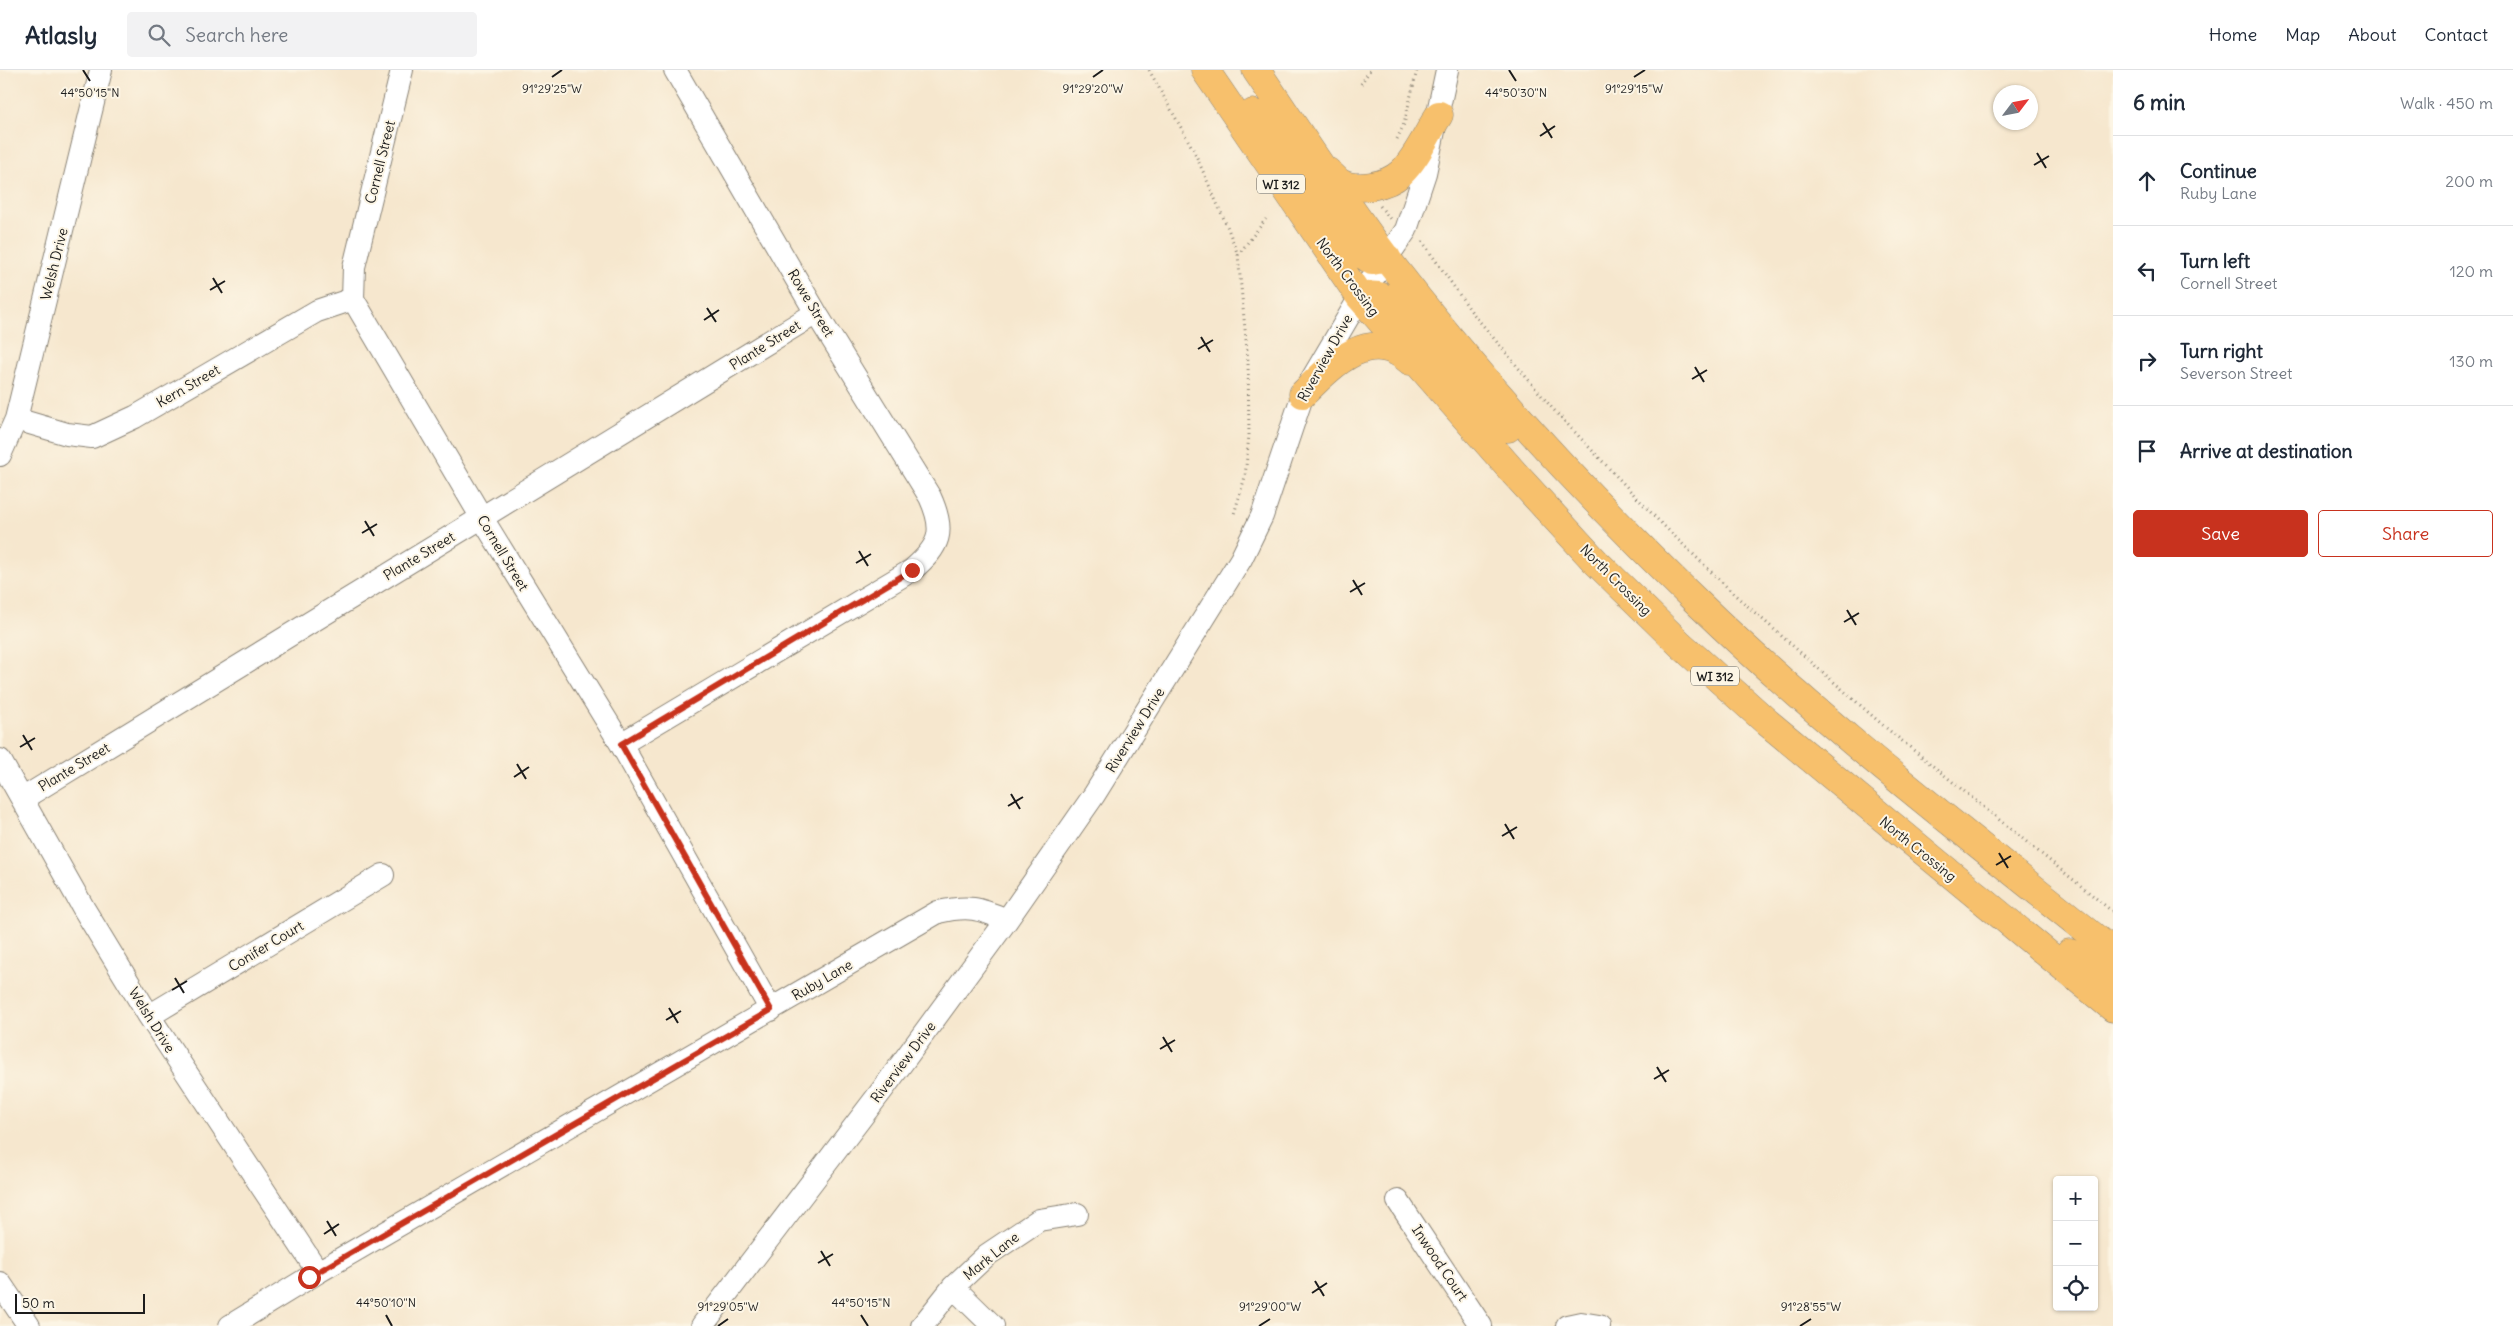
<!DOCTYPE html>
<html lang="en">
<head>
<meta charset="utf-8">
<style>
	:root { --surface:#fff; --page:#f2f2f3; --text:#1f2937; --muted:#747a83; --line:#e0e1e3; --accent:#c8321e }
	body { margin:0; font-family:Delius,sans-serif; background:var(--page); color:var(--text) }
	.controls { position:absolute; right:15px; bottom:15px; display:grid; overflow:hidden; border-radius:5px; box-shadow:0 1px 4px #0004 }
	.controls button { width:45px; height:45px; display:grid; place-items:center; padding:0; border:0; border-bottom:1px solid var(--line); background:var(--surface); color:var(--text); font:25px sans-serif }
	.compass { position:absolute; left:1993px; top:15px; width:45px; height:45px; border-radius:50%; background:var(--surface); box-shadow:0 1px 4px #0004; rotate:58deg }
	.scale { position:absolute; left:15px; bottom:12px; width:130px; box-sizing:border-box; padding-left:5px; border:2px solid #1c1c1c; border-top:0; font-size:14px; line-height:18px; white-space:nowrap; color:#1c1c1c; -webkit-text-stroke:4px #fcf5e5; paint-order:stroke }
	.stop { position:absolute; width:15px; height:15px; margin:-11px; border:4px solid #c8321e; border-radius:50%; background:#fff }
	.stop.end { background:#c8321e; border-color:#fff; box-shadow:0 1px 5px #0008 }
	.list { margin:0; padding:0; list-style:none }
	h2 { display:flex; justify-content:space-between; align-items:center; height:65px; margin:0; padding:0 20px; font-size:21px }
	h2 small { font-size:16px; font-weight:400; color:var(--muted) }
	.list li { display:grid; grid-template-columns:32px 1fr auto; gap:15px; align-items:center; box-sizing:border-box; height:90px; padding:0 20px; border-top:1px solid var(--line) }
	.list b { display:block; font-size:19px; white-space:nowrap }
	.list p { margin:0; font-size:16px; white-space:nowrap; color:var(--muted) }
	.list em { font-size:16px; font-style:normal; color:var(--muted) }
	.actions { display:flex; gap:10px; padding:15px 20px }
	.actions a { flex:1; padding:11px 0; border:1px solid var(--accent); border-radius:5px; text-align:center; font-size:18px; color:var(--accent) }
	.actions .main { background:var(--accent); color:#fff }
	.icon { flex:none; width:28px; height:28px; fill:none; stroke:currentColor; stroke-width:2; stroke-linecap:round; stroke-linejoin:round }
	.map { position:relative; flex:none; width:2113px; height:1256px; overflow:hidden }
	header { display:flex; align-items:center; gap:30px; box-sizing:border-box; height:70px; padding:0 25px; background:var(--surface); border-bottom:1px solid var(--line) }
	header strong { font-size:24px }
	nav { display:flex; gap:28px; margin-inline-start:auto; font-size:18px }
	.search { width:350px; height:45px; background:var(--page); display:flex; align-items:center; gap:12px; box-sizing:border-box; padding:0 18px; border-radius:5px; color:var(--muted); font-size:19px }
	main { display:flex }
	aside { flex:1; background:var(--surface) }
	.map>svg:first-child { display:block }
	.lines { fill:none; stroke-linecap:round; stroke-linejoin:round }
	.minor-casing { stroke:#898275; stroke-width:24 }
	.major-casing { stroke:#898275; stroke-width:29 }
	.path { stroke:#898275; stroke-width:3; stroke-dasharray:1 4; stroke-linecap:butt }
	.minor { stroke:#fff; stroke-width:22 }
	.major { stroke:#f7c06c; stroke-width:28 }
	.route { stroke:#c8321e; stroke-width:6 }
	.ticks { fill:none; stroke:#1c1c1c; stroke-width:2 }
	.labels { text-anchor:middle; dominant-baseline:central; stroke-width:4; stroke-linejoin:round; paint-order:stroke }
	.shield { fill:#fcf5e5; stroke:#5f5d58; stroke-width:1 }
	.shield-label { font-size:12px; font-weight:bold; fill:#1c1c1c }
	.street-label { font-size:14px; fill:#1c1c1c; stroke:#fcf5e5 }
	.ticks-label { font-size:12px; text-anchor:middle; fill:#1c1c1c; stroke:#fcf5e5; stroke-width:4; stroke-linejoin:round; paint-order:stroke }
</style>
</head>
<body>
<header>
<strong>Atlasly</strong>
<div class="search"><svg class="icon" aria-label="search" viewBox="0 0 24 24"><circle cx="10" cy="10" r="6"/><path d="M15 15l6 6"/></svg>Search here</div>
<nav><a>Home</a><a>Map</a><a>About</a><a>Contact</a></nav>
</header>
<main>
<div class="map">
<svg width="2113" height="1256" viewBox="0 0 2113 1256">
	<rect width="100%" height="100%" fill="#fcf5e5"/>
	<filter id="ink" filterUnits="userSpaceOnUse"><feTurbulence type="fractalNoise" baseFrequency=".02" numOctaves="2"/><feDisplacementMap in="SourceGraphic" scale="10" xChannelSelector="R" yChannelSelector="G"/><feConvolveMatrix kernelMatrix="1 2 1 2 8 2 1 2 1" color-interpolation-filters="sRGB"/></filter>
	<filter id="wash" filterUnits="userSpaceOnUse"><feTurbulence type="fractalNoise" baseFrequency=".0096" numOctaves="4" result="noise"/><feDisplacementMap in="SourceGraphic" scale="20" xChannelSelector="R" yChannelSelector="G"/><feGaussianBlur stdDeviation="1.12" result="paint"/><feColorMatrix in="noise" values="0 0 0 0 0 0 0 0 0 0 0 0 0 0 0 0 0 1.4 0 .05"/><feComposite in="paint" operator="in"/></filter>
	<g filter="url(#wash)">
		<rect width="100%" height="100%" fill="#f6e7ce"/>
	</g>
	<g filter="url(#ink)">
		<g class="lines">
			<defs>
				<path id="minor" d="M402 0 354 197 353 229 482 448 621 674 771 940
					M16 349 67 364 92 367 135 347 317 241 353 229
					M0 385 16 349 101 0
					M621 674 912 500C940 476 946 462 930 427L816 243 675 0
					M0 690 84 839 149 946 318 1202
					M22 729 816 243
					M149 946 383 805
					M1398 1131 1481 1256
					M0 1213 29 1256
					M953 1217 993 1256
					M230 1256 318 1202 938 842C969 835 978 838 1007 850
					M702 1256 883 1019 1007 850 1094 725 1241 489 1262 446 1303 324 1360 227 1406 160 1425 103 1447 0
					M922 1256 953 1217 987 1185 1039 1150 1077 1144
					M1567 1256 1581 1253 1599 1256"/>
				<path id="major" d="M1205 0 1360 227 1514 403 1594 490 1680 574 1768 653 2113 938
					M1256 0C1299 63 1341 128 1387 189 1479 309 1590 429 1699 534 1828 659 1973 769 2113 882
					M1253 43 1359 182 1372 191 1387 188
					M1327 101C1331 104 1335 109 1339 112 1355 122 1387 116 1401 103 1417 88 1427 63 1439 45
					M1360 227C1374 224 1382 225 1394 233L1464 314 1508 358
					M1303 324C1332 295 1370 255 1410 291
					M2070 883 2113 911"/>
			</defs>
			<!-- minor casing -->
			<use href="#minor" class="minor-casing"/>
			<!-- major casing -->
			<use href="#major" class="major-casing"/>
			<!-- path -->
			<path class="path" d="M1149 0 1194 81 1227 156 1238 185 1248 291 1249 365 1245 407 1234 444
				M1361 14 1370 0
				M1397 69 1404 54 1417 0
				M1380 136 1390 149
				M1422 171 1471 241 1552 338 1658 450 1735 525 1885 657 2113 842
				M1238 185 1266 149"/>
			<!-- minor -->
			<use href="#minor" class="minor"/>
			<!-- major -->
			<use href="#major" class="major"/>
		</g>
	</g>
	<g class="lines" filter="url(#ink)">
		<!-- route -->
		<path class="route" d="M309 1207 771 940 621 674 912 500"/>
	</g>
	<!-- ticks -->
	<path class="ticks" d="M83 0 90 11M1509 0 1516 11M552 7 562 0M1093 7 1103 0M1634 7 1645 0M1543 53 1552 68M1540 66 1555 56M2037 83 2046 98M2034 95 2049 86M213 208 222 223M210 220 225 211M707 238 716 252M704 250 719 240M1201 267 1210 282M1198 279 1213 270M1695 297 1704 312M1692 309 1707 300M365 451 374 466M362 463 377 454M859 481 868 496M856 493 871 484M1353 510 1362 525M1350 522 1365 513M1847 540 1856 555M1844 552 1859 543M23 665 32 680M20 677 35 668M517 694 526 709M514 707 529 697M1011 724 1020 739M1008 736 1023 727M1505 754 1514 769M1502 766 1517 757M1999 783 2008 798M1996 795 2011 786M175 908 184 923M172 920 187 911M669 938 678 953M666 950 681 941M1163 967 1172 982M1160 979 1175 970M1657 997 1666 1012M1654 1009 1669 1000M327 1151 336 1166M324 1164 339 1154M821 1181 830 1196M818 1193 833 1184M1315 1211 1324 1226M1312 1223 1327 1213M386 1245 392 1256M861 1245 868 1256M718 1256 728 1249M1259 1256 1270 1249M1800 1256 1811 1249"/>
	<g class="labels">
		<!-- shield labels -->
		<g class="shield">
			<rect x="1257" y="104.5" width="48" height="19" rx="4"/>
			<rect x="1691" y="596.5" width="48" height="19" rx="4"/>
		</g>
		<g class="shield-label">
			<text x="1281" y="114">WI 312</text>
			<text x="1715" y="606">WI 312</text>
		</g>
		<!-- street labels -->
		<g class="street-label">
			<text transform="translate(380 92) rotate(-76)">Cornell Street</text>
			<text transform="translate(54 194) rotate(-76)">Welsh Drive</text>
			<text transform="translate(1348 207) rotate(53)">North Crossing</text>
			<text transform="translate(811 233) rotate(59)">Rowe Street</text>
			<text transform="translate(765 275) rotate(-32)">Plante Street</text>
			<text transform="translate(1325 288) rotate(-61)">Riverview Drive</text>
			<text transform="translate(188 316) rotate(-30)">Kern Street</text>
			<text transform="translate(503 483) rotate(59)">Cornell Street</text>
			<text transform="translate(419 486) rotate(-31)">Plante Street</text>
			<text transform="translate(1616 510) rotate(45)">North Crossing</text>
			<text transform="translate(1135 660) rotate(-58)">Riverview Drive</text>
			<text transform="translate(74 697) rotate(-31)">Plante Street</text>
			<text transform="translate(1918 779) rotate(39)">North Crossing</text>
			<text transform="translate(266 876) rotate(-31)">Conifer Court</text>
			<text transform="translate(822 910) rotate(-30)">Ruby Lane</text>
			<text transform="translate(152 950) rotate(58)">Welsh Drive</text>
			<text transform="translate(903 992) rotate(-53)">Riverview Drive</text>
			<text transform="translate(991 1186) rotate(-39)">Mark Lane</text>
			<text transform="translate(1440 1193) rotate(56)">Inwood Court</text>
		</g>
	</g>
	<g class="ticks-label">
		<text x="552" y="23">91°29'25"W</text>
		<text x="1093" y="23">91°29'20"W</text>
		<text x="1634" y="23">91°29'15"W</text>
		<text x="90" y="27">44°50'15"N</text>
		<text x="1516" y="27">44°50'30"N</text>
		<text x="386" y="1237">44°50'10"N</text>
		<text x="861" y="1237">44°50'15"N</text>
		<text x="728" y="1241">91°29'05"W</text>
		<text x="1270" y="1241">91°29'00"W</text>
		<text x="1811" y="1241">91°28'55"W</text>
	</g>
</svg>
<div class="controls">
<button>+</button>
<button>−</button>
<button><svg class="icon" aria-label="locate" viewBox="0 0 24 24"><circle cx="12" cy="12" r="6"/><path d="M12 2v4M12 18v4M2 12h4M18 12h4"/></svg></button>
</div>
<svg class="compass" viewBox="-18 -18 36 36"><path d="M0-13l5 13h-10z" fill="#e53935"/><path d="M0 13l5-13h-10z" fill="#747a83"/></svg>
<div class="scale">50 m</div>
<div class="stop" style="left:309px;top:1207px"></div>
<div class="stop end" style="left:912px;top:500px"></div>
</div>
<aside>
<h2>6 min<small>Walk · 450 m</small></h2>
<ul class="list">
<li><svg class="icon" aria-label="ahead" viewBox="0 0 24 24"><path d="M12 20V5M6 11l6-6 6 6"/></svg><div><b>Continue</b><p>Ruby Lane</p></div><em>200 m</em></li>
<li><svg class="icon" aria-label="left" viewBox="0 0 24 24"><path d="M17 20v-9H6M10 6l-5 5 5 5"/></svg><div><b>Turn left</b><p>Cornell Street</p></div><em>120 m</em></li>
<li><svg class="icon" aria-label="right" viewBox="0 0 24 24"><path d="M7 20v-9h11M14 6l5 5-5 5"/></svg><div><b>Turn right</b><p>Severson Street</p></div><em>130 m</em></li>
<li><svg class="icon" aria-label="arrive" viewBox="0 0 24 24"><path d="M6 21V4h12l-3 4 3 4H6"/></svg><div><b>Arrive at destination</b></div></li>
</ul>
<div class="actions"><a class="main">Save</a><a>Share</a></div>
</aside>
</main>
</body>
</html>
